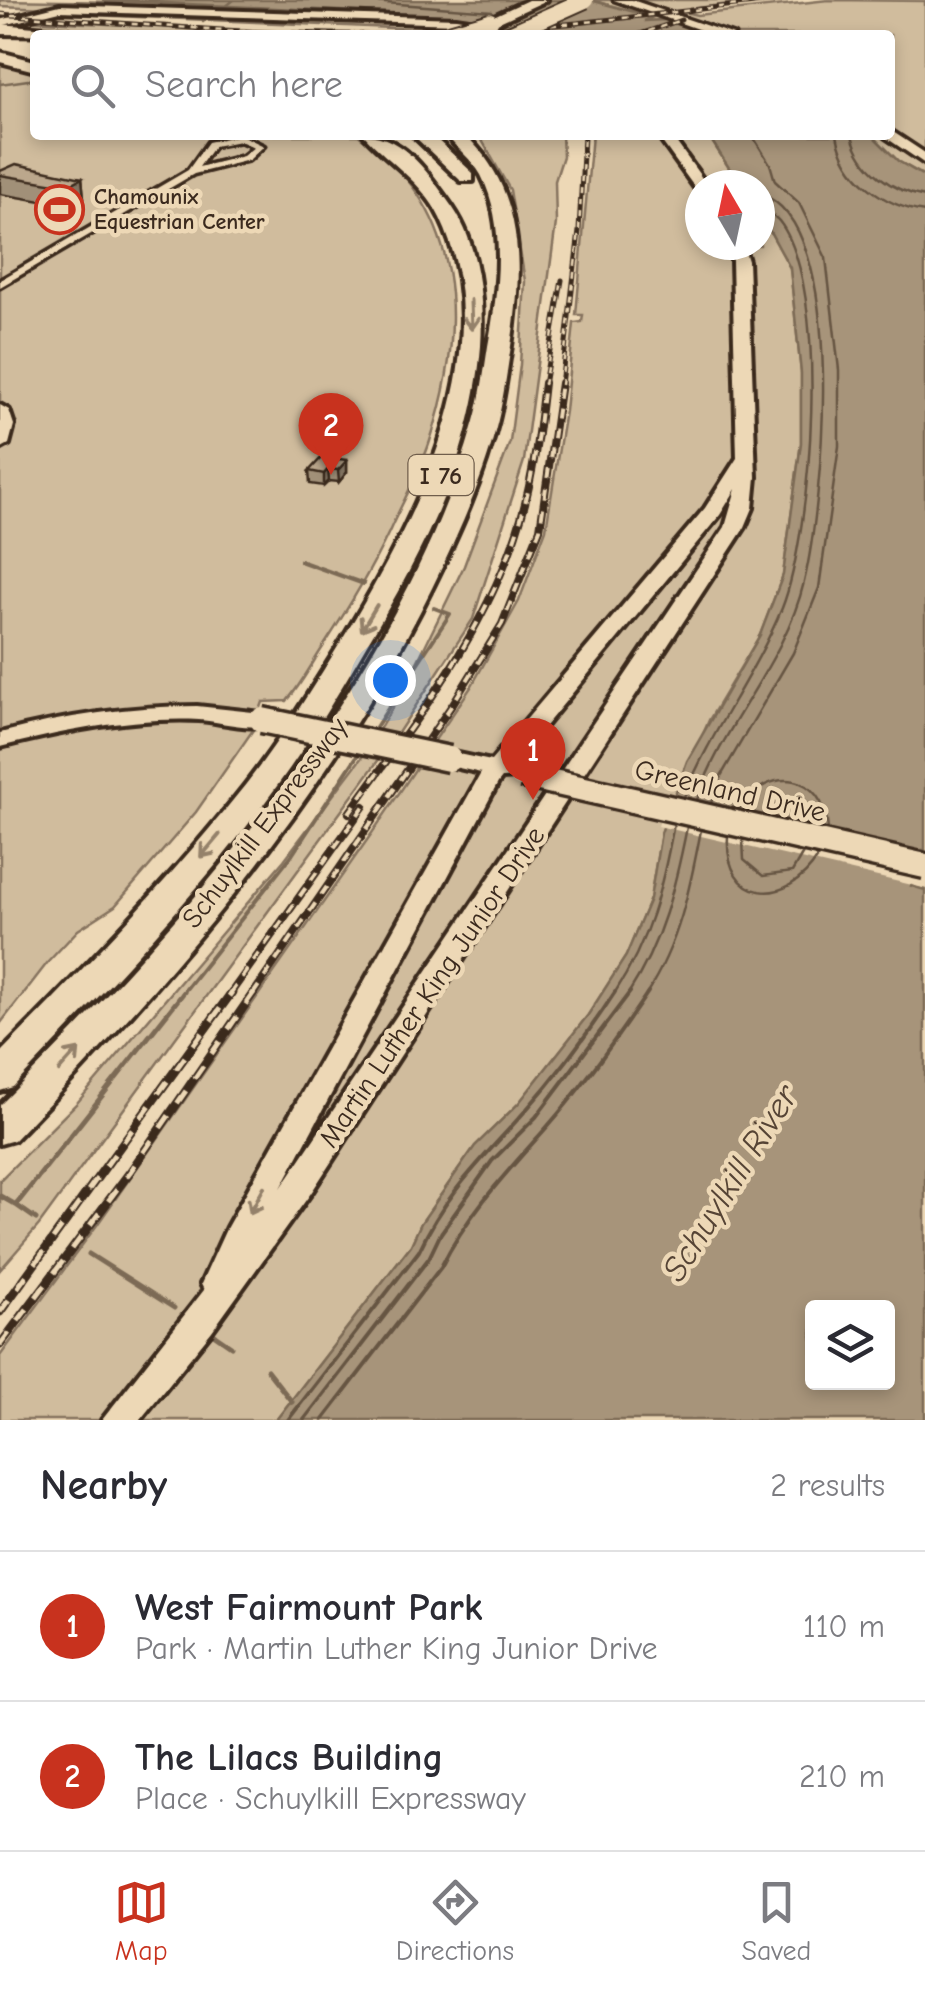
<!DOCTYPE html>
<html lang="en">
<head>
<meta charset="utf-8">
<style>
	:root { --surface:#fff; --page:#f7f7f7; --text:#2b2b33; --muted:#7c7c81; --line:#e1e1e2; --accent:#c8321e }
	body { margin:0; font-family:"Comic Neue",sans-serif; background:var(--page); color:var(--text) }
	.controls { position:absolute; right:30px; bottom:30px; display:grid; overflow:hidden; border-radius:10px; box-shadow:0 5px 15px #0003 }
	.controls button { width:90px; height:90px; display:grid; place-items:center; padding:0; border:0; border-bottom:2px solid var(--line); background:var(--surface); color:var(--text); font:50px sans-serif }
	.compass { position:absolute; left:685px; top:170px; width:90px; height:90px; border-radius:50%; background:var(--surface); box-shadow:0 5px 15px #0003; rotate:351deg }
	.you { position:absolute; left:390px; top:680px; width:35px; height:35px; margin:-25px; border:8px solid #fff; border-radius:50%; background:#1a73e8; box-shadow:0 0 0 15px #1a73e833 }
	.badge { display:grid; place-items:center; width:65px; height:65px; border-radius:50%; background:var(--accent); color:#fff; font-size:32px; font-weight:700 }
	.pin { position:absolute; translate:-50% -82px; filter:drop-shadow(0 2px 5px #0008) }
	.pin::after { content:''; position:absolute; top:52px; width:35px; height:30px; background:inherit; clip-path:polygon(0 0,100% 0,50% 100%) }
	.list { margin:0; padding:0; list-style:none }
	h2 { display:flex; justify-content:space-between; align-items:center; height:130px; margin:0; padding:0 40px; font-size:42px }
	h2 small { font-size:32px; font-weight:400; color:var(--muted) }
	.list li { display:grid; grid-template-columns:65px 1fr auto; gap:30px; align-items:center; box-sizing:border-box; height:150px; padding:0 40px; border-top:2px solid var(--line) }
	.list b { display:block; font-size:38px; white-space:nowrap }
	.list p { margin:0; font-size:32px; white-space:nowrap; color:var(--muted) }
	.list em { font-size:32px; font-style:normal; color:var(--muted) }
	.icon { flex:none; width:55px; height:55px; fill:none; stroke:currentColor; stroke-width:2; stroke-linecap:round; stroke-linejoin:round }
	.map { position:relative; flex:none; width:925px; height:1420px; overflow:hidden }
	.search { position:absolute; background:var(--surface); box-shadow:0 5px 15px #0003; left:30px; right:30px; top:30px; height:110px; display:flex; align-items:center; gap:25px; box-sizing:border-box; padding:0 35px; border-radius:10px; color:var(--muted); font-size:38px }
	.sheet { height:430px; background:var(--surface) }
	nav { display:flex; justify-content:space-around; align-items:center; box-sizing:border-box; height:140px; border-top:2px solid var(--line); background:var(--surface); font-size:28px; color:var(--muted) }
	nav a { display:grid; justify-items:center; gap:5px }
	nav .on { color:var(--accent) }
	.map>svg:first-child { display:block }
	.green { fill:#d0bc9d; stroke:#86735e; stroke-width:2.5 }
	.water { fill:#a7947a; stroke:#7c6a55; stroke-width:2.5; fill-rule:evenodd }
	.pier { fill:#edd8b6 }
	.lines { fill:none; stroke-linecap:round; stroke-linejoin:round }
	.shore-far1 { stroke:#665443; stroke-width:2.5 }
	.shore { stroke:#665443; stroke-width:4 }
	.stream-far2 { stroke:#7c6a55; stroke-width:2.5 }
	.stream-far1 { stroke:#7c6a55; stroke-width:4 }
	.stream { stroke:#7c6a55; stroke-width:5 }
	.street-casing { stroke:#3b2a1e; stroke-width:7 }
	.secondary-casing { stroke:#3b2a1e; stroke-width:8 }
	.primary-casing { stroke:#3b2a1e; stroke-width:7 }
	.highway-casing { stroke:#3b2a1e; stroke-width:8 }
	.street { fill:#edd8b6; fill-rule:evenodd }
	.secondary { fill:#edd8b6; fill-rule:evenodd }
	.primary { fill:#edd8b6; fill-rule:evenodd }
	.highway { fill:#edd8b6; fill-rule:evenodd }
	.rail-far2-casing { stroke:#3b2a1e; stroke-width:5 }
	.rail-far1-casing { stroke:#3b2a1e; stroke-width:8 }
	.rail-casing { stroke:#3b2a1e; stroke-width:9 }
	.rail-far2 { stroke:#edd8b6; stroke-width:2.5; stroke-dasharray:6; stroke-linecap:butt }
	.rail-far1 { stroke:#edd8b6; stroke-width:4; stroke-dasharray:10; stroke-linecap:butt }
	.rail { stroke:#edd8b6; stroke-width:5; stroke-dasharray:15; stroke-linecap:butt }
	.secondary-bridge-casing { stroke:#3b2a1e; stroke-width:31; stroke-linecap:butt }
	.highway-bridge-casing { stroke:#3b2a1e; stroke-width:20; stroke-linecap:butt }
	.secondary-bridge { stroke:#edd8b6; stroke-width:24 }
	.highway-bridge { stroke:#edd8b6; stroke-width:16 }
	.wall { fill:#a19078; stroke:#3b2a1e; stroke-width:2.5 }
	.shaded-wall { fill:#837562; stroke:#3b2a1e; stroke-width:2.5 }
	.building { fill:#bba78c; stroke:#3b2a1e; stroke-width:2.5 }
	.oneway { stroke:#94816a }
	.labels { text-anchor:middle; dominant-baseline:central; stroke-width:9; stroke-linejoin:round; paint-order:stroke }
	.far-poi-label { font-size:22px; font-weight:bold; fill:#3b2a1e; stroke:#edd8b6; text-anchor:start }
	.shield { fill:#edd8b6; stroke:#705e4c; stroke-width:2.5 }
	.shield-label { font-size:25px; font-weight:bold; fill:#3b2a1e }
	.street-label { font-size:28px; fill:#3b2a1e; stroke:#edd8b6 }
	.near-water-label { font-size:35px; font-style:italic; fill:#564435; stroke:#edd8b6 }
</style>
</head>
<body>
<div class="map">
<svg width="925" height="1420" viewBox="0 0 925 1420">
	<rect width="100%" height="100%" fill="#edd8b6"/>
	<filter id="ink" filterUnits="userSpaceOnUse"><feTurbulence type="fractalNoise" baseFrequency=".01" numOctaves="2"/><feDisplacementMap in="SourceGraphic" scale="20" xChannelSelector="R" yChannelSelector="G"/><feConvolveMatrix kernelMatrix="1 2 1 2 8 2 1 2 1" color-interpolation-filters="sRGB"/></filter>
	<g filter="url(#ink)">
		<!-- green -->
		<path class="green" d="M0 0 240 4 455 16 552 35H491L480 28 415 29 45 13 93 10 0 6Z
			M590 0H763L690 9 688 13 697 15 828 0 925 1V176L898 161 872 135H890V35H706L665 20 645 21 641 19 651 16Z
			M22 20 343 35H105L34 28 0 37V26Z
			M0 61 35 71V135H358C466 208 467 327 430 441 420 473 402 502 389 532 370 572 349 607 325 644 312 663 303 682 287 701L263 702 253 730 196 812 115 906 78 930 48 962 0 1024Z
			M479 135H562L563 156 555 181 556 223 524 461 473 619 396 736 39 1225 0 1270V1180L77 1103 211 946 284 860 365 753 406 685 464 566 510 442 520 365 525 281 510 190Z
			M592 135H708L740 185H700V245H760V213L790 268 801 373V443L783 575 760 635 709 720 661 833 650 899 626 956 588 1015 518 1104 475 1146 421 1223 411 1245 276 1420H0V1356L97 1225 372 833 471 687 519 601 546 529 565 411 574 323 582 322 583 315H576Z"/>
		<!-- water -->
		<path class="water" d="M102 0H590L653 17 644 21 665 20 706 35H552L468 17Z
			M708 135H872L898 161 925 177V850H922L911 886 925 890V1420H276L411 1245 421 1223 475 1146 518 1104 588 1015 626 956 650 899 661 833 687 761 760 635 783 575 801 443V373L790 268 760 213V185H740ZM812 1308H888V1382H812Z"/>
		<!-- pier -->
		<path class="pier" d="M669 794 925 851 917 883 925 888 658 826Z"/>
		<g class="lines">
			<!-- shore-far1 -->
			<path class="shore-far1" d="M345 0 492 11
				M837 135C845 178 883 206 925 212
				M852 135C860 169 892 191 925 197
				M684 797C711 731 755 674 782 608 812 532 831 287 779 221 774 215 766 212 760 208
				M697 800C723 723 785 662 804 582 822 508 851 222 760 194
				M711 803 721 776 793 653 819 588 839 446V370L826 258 799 203 775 181 770 164 752 135
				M739 809C769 764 824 772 828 829
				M728 836C724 903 786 909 818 857
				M743 840 744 860 763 876 792 872 803 853
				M614 994C650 939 662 888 674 824
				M628 994C662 942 675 887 687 827
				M646 994C679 944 690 888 701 830"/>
			<!-- shore -->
			<path class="shore" d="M288 1420 419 1251C446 1192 485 1157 526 1110 559 1073 589 1032 615 992
				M304 1420 429 1258 441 1233 492 1161 536 1117 630 992
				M323 1420 441 1267C468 1213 507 1172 547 1127 584 1085 617 1038 648 992"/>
			<!-- stream-far2 -->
			<path class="stream-far2" d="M221 10 234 0
				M203 22 209 17
				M195 30 200 32 196 35
				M0 84 35 79"/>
			<!-- stream-far1 -->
			<path class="stream-far1" d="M300 561 364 584
				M372 733 450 614 434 608
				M182 994 292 855 361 750"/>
			<!-- stream -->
			<path class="stream" d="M0 1196 16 1205
				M36 1219 16 1205 184 992
				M89 1254 174 1308
				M212 1333 231 1346
				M267 1370 292 1402"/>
			<defs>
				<path id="street" d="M241 135 264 146 249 160 194 174 0 287V280L188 170 208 142ZM240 141 254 147 243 156 199 167 214 146Z"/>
				<path id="secondary" d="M60 5 456 18 487 23 514 35H498L456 24 60 11 0 26V20Z
					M657 135H671L707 185 695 188Z
					M729 245H743L748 261 756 477 753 508 745 527 311 1193 212 1331 140 1420H102L204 1290 201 1284 227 1227 481 773 441 764 437 759 449 752 491 761 705 508 737 458 732 261ZM736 489 725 527 281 1188 498 783 502 778 517 777 521 772 512 766 720 515Z
					M0 405 9 410 14 425 9 444 0 449Z
					M197 706 262 713 273 720C260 734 219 721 199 720 131 717 65 731 0 747V733C65 716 129 706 197 706Z"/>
				<path id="primary" d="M614 0H632L734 35H715Z
					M890 130 925 153V164L885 137 890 135Z"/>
				<path id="highway" d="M528 0H547L495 24 483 21Z
					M0 24 69 30 77 35 0 34Z
					M0 52 35 61V71L0 62Z
					M364 135C405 135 431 177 453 208 479 246 484 301 481 346 472 457 423 553 366 646 338 694 310 741 277 786 199 894 104 991 13 1087L0 1091V1053C85 967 171 879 246 784 277 744 304 701 331 658 403 542 508 358 440 218 423 182 390 164 364 135Z
					M413 135H432L473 173V181H461Z
					M446 135H465C525 190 523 270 511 346 507 370 504 396 498 420 484 478 458 535 432 588 329 797 175 974 14 1140L0 1144V1105C188 918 401 681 474 421 481 397 484 371 488 346 498 292 507 226 481 175 472 159 457 149 446 135Z"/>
			</defs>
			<!-- street casing -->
			<use href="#street" class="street-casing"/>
			<!-- secondary casing -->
			<use href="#secondary" class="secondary-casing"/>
			<!-- primary casing -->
			<use href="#primary" class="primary-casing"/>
			<!-- highway casing -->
			<use href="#highway" class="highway-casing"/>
			<!-- street -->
			<use href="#street" class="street"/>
			<!-- secondary -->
			<use href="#secondary" class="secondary"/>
			<!-- primary -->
			<use href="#primary" class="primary"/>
			<!-- highway -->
			<use href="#highway" class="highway"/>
			<defs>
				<path id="rail-far2" d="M0 14C137 24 274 37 411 34 536 31 659 13 783 0
					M637 35 681 20
					M544 385 562 280
					M561 385 579 231 584 135"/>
				<path id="rail-far1" d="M349 813C415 721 489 629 521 518 534 474 539 428 544 383
					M230 994 364 806
					M253 994 452 705 502 624 540 529 561 383"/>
				<path id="rail" d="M0 1312 232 992
					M0 1345 130 1172 254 992"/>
			</defs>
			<!-- rail-far2 casing -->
			<use href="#rail-far2" class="rail-far2-casing"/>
			<!-- rail-far1 casing -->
			<use href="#rail-far1" class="rail-far1-casing"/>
			<!-- rail casing -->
			<use href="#rail" class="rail-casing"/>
			<!-- rail-far2 -->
			<use href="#rail-far2" class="rail-far2"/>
			<!-- rail-far1 -->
			<use href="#rail-far1" class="rail-far1"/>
			<!-- rail -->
			<use href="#rail" class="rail"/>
			<defs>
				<path id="secondary-bridge" d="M262 720 449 759
					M522 775 925 866"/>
				<path id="highway-bridge" d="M442 35 490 21
					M507 35 585 0"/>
			</defs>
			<!-- secondary-bridge casing -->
			<use href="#secondary-bridge" class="secondary-bridge-casing"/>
			<!-- highway-bridge casing -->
			<use href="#highway-bridge" class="highway-bridge-casing"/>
			<!-- secondary-bridge -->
			<use href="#secondary-bridge" class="secondary-bridge"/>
			<!-- highway-bridge -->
			<use href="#highway-bridge" class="highway-bridge"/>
		</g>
		<!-- wall -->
		<path class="wall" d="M0 171 82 178 84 198 70 206 0 194Z
			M347 460V472L339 482 329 481 324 486 310 484 309 471Z"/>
		<!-- shaded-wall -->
		<path class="shaded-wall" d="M82 178 84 198 70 206 67 186Z
			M347 460V472L339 482 338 470Z
			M328 469 329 481 324 486V474Z"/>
		<!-- building -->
		<path class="building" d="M16 164 82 178 67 186 0 175V171Z
			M322 457 347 460 338 470 328 469 324 474 309 471Z"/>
		<!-- one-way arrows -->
		<defs><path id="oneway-shaft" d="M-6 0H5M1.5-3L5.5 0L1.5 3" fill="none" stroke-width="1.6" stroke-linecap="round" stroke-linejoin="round" transform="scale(2.5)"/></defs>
		<g class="oneway">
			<use href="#oneway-shaft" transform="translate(471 315) rotate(88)"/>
			<use href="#oneway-shaft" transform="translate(369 618) rotate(121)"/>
			<use href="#oneway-shaft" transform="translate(210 846) rotate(130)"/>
			<use href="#oneway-shaft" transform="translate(69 1060) rotate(-48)"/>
			<use href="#oneway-shaft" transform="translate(257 1200) rotate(118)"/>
		</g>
	</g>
	<!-- icons -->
	<defs>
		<symbol id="stadium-ring" viewBox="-11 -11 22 22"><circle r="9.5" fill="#edd8b6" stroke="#c8321e" stroke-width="1.5"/><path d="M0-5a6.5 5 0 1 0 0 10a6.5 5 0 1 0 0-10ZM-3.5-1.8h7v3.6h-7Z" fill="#c8321e"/></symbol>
	</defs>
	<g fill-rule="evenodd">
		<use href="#stadium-ring" x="32" y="182" width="55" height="55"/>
	</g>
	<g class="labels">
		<!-- far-poi labels -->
		<g class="far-poi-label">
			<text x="94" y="197">Chamounix<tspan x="94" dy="25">Equestrian Center</tspan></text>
		</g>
		<!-- shield labels -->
		<rect class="shield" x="408.5" y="455" width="65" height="40" rx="8"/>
		<g class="shield-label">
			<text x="441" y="475">I 76</text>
		</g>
		<!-- street labels -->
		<g class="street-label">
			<text transform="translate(730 791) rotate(13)">Greenland Drive</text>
			<text transform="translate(265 823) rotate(-53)">Schuylkill Expressway</text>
			<text transform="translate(432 987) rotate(-56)">Martin Luther King Junior Drive</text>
		</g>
		<!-- near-water labels -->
		<g class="near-water-label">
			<text transform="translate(730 1183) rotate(-58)">Schuylkill River</text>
		</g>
	</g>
</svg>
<div class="controls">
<button><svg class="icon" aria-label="layers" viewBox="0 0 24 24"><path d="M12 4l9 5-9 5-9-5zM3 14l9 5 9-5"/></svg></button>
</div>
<svg class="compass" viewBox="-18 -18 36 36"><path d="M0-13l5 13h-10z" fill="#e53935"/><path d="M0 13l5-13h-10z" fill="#7c7c81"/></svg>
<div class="you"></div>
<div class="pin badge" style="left:533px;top:800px">1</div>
<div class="pin badge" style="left:331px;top:475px">2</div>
<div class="search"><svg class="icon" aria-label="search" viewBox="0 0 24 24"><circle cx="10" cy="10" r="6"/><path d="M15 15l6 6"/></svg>Search here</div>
</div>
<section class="sheet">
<h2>Nearby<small>2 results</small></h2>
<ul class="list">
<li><span class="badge">1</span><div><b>West Fairmount Park</b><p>Park · Martin Luther King Junior Drive</p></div><em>110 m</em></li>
<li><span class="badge">2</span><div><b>The Lilacs Building</b><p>Place · Schuylkill Expressway</p></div><em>210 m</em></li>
</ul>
</section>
<nav>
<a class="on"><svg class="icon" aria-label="map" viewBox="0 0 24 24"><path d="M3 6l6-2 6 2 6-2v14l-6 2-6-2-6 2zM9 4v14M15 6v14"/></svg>Map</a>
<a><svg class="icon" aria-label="directions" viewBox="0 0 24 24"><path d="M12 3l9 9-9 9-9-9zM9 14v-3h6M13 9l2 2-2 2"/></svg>Directions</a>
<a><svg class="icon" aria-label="saved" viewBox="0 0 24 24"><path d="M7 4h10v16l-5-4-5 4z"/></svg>Saved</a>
</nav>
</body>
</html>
